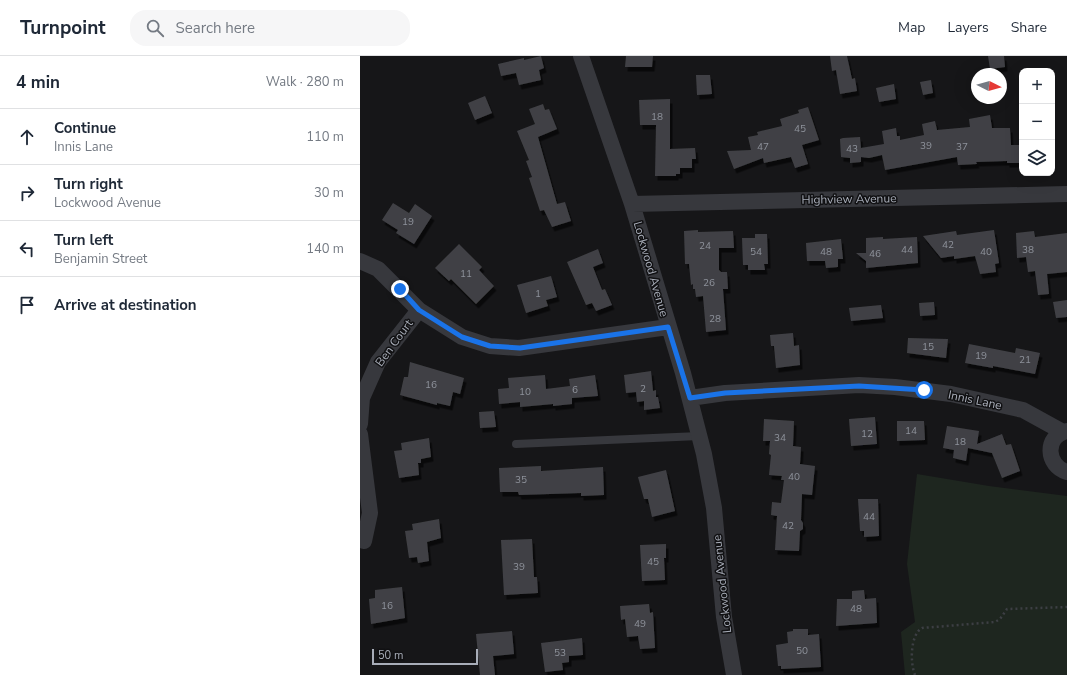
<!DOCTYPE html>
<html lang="en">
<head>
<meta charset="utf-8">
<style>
	:root { --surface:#fff; --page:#f6f6f7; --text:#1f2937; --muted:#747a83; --line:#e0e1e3 }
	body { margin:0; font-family:"Nunito Sans",sans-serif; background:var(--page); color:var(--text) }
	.controls { position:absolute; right:12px; top:12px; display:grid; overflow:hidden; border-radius:8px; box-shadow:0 4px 16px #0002 }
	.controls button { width:36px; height:36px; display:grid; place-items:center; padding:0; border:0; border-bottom:1px solid var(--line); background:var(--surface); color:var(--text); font:20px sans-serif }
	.compass { position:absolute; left:611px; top:12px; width:36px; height:36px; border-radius:50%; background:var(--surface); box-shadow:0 4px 16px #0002; rotate:96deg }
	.scale { position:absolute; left:12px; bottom:10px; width:106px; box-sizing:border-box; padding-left:4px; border:2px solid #a8adb8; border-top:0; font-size:11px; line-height:14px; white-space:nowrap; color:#a8adb8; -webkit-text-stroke:3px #111113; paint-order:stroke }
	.stop { position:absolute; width:12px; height:12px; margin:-9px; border:3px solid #1a73e8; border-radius:50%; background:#fff }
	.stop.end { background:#1a73e8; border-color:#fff; box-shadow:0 1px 4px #0008 }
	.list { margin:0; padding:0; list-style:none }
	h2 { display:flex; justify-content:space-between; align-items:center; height:52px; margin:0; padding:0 16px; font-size:17px }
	h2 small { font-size:13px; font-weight:400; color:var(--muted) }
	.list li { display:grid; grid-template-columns:26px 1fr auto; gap:12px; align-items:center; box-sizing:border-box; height:56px; padding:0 16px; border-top:1px solid var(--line) }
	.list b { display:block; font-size:15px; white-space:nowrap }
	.list p { margin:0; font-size:13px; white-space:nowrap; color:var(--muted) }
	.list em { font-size:13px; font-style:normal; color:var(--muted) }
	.icon { flex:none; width:22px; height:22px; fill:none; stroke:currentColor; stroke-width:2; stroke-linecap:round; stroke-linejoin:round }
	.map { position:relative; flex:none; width:707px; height:619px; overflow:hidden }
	header { display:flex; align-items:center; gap:24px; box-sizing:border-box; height:56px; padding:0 20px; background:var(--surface); border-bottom:1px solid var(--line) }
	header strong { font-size:19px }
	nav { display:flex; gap:22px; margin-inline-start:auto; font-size:14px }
	.search { width:280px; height:36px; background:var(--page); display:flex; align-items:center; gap:10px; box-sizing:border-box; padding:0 14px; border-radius:16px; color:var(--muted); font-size:15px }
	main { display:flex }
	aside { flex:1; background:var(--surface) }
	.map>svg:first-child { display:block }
	.green { fill:#1e261f }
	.building { fill:#404145; filter:url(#shadow) }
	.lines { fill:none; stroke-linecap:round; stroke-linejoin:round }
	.path { stroke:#3d3f44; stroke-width:2.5; stroke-dasharray:2 3; stroke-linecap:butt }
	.lane { stroke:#37383d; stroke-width:8 }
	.street { stroke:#37383d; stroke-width:16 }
	.route { stroke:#1a73e8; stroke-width:5 }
	.labels { text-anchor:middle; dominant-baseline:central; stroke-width:3; stroke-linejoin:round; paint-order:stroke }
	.number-label { font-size:10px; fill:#8e929b }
	.street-label { font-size:12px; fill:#a8adb8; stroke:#111113 }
</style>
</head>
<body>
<header>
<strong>Turnpoint</strong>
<div class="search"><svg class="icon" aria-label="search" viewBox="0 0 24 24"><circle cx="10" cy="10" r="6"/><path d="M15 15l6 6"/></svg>Search here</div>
<nav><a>Map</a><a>Layers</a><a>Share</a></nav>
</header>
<main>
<aside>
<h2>4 min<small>Walk · 280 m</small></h2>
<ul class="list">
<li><svg class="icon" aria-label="ahead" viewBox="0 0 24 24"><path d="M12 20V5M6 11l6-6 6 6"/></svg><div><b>Continue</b><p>Innis Lane</p></div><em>110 m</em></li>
<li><svg class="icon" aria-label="right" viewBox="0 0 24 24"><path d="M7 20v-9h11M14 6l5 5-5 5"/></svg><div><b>Turn right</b><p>Lockwood Avenue</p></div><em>30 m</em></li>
<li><svg class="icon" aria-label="left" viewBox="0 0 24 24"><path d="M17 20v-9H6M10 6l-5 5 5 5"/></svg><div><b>Turn left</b><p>Benjamin Street</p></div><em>140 m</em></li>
<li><svg class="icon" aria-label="arrive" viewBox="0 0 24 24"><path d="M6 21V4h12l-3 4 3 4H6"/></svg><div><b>Arrive at destination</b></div></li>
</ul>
</aside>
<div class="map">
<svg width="707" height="619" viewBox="0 0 707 619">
	<defs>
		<filter id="shadow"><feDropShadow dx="2.5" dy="4.5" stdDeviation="0" flood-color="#0009"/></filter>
	</defs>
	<rect width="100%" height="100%" fill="#161618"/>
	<!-- green -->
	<path class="green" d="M557 418 629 430 707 440V619H545L541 576 555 566 547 508Z"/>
	<!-- building -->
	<path class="building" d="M181 0 184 12 179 14 181 24 159 29 156 17 141 20 138 8 164 2V4Z
		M266 0H293L292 11H265Z
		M470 0H487L492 23 495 22 497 35 480 38 476 14 472 15Z
		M628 0H644L645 11 630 13Z
		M336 19H350L352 38 337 39Z
		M571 24 573 37 563 39 560 26Z
		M534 28 536 43 519 46 516 32Z
		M125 40 132 57 115 64 108 47Z
		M310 43V93L335 92 336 103H332V112H320V118H316V120H295L296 69H280L279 44Z
		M183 48 185 54 189 53 197 73 178 81 197 148 205 146 211 165 192 171 184 154 180 155 169 122 172 121 166 105 169 104 157 75 175 68 169 53Z
		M448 51 459 84 442 89 448 108 435 112 431 101 404 107 403 102 374 113 367 95 391 94 388 81 398 79 397 76 422 70 420 63 439 57 438 54Z
		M630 59 632 72H650L651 89H659V107H647V105L616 106 617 108 598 109 597 101 525 114 522 99 509 102 501 101V106L490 107V102L481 101 480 83 483 82 500 81 501 92 524 88 522 75 536 72 537 80H540V84L564 79 562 68 575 65 577 74 610 71 609 63Z
		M33 147 49 157 55 148 72 160 54 188 36 177 38 174 22 164Z
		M338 174V176L373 175 374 192H359V214L361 216H367L368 233H363L366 274 346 276 343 240 336 241 335 233H333V228L331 229 329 208H325L324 175Z
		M634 174 639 207 635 208 636 216 620 218 615 200 594 203V200L581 202 563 180 596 175 597 179Z
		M674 175 675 181 707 177V216L687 218 689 238 678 239 675 215 668 216 666 201 657 202 656 177Z
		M395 178H407L408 208H404L405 214H388V209H383L382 182H395Z
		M523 181V183L557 181 558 207 506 212V205L496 197H506V182Z
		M481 183 483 203H478V211L466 212 465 205H447L446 187Z
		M99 188 122 211 119 214 134 230 116 248 91 223 89 225 75 212Z
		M238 193 243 207 233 211 242 234 245 233 252 249 236 255 232 247 226 249 207 206Z
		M191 220 197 241 186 244 188 250 166 257 157 229Z
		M707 244V261L696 262 693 246Z
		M574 246 575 259 560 260 559 247Z
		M521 249 523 262 491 265 489 252Z
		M433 277 434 290 439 289 440 309 416 312 414 290H411L410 279Z
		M548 282 588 283 586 302 547 297Z
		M609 288 655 297 656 292 680 297 675 318 633 310V312L605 307Z
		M50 306 104 322 100 338 93 336 90 350 77 347V349L40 339 44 321H48Z
		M291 315 293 335 296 334V341H298L300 352 284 354V345L277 346 276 336 266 337 264 319Z
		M185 319 186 333 210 330 209 323 235 319 238 340 212 342V348L193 350V348L160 351V346L139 348 138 333 149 332 148 322Z
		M134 355 136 371 120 372 119 356Z
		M515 361 517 388 491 390 489 363Z
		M404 363 434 365 433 390 441 391 440 408 455 410 452 439 442 438 441 464 443 467V473L440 475 439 495 415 494 417 460 411 459 412 446 421 447 424 424H421L422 420 409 419 411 399 409 398 410 385H403Z
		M537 365H564L565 384 537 385Z
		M587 370 619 375 617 388 642 378 646 389 651 388 660 415 642 422 632 397 608 392 606 405 593 402 594 394 583 392Z
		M69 382 71 401 61 403V407H58L59 419 39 422 34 395 42 394 41 387Z
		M181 410V415L243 411 244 439 221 440V437L159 439 158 436H140L139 412Z
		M306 414 315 455 292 461 288 443H284L278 421Z
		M498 443H518L519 480 504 481V475H500Z
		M79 463 81 482 67 486 69 505 58 507 57 501 49 502 45 475 53 474 52 468Z
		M172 483 174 521H177L178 537 144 539 141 484Z
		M306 488V502H304L305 524 282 525 280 489Z
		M42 531 45 562 11 568 9 543 15 542V534Z
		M504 534 505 543 516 542 517 567 476 570 477 543H492V535Z
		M289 548 290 557 293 556 295 592 280 593 278 580 267 581 265 563 261 564 260 550Z
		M433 573H448V579L459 578 461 611 421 613V610H418L416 589 428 587 427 576 433 575Z
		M152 575 154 598 133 600 135 619H120L116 578Z
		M222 582 223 599 209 600V606L202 607 203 614 185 616 181 587Z"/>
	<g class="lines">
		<!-- path -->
		<path class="path" d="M555 619C550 607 550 579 562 572L635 566 640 563 647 553 707 551"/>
		<!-- lane -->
		<path class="lane" d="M156 388 339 380"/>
		<!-- street -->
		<path class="street" d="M221 0 272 148 323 317 344 398 354 452 364 561 374 619
			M272 148 707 138
			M0 205 18 213 59 254 102 281 130 290 159 292 308 271
			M330 342 365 337 499 329 535 331 591 338 663 354 703 376
			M0 368 2 342 18 306 59 254
			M707 375C684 380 686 410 707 416
			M0 378 10 457 4 485"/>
	</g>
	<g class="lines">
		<!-- route -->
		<path class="route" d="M40 233 59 254 102 281 130 290 160 292 308 271 330 342 365 337 499 330 564 334"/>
	</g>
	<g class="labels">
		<!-- number labels -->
		<g class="number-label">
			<text x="297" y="61">18</text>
			<text x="440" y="73">45</text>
			<text x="566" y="90">39</text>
			<text x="403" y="91">47</text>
			<text x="602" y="91">37</text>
			<text x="492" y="93">43</text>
			<text x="48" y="166">19</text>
			<text x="588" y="189">42</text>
			<text x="345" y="190">24</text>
			<text x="547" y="194">44</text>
			<text x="668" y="194">38</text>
			<text x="396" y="196">54</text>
			<text x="466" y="196">48</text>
			<text x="626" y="196">40</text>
			<text x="515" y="198">46</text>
			<text x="106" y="218">11</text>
			<text x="349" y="227">26</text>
			<text x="178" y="238">1</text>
			<text x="355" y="263">28</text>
			<text x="568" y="291">15</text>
			<text x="621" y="300">19</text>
			<text x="665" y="304">21</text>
			<text x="71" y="329">16</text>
			<text x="283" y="333">2</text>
			<text x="215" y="334">6</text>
			<text x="165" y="336">10</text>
			<text x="551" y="375">14</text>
			<text x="507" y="378">12</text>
			<text x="420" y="382">34</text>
			<text x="600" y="386">18</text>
			<text x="434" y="421">40</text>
			<text x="161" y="424">35</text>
			<text x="509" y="461">44</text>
			<text x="428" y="470">42</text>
			<text x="293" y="506">45</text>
			<text x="159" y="511">39</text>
			<text x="27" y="550">16</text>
			<text x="496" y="553">48</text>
			<text x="280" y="568">49</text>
			<text x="442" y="595">50</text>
			<text x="200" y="597">53</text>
		</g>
		<!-- street labels -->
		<g class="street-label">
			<text transform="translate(489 143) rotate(-1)">Highview Avenue</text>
			<text transform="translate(291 213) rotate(74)">Lockwood Avenue</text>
			<text transform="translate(34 287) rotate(-54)">Ben Court</text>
			<text transform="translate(615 344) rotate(12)">Innis Lane</text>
			<text transform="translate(362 528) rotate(-96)">Lockwood Avenue</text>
		</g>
	</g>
</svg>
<div class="controls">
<button>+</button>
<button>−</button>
<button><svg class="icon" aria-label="layers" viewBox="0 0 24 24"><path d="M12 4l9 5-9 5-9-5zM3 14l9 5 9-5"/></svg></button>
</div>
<svg class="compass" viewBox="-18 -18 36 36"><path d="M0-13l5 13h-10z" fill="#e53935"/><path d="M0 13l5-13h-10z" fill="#747a83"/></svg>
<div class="scale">50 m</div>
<div class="stop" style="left:564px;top:334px"></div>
<div class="stop end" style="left:40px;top:233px"></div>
</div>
</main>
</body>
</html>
